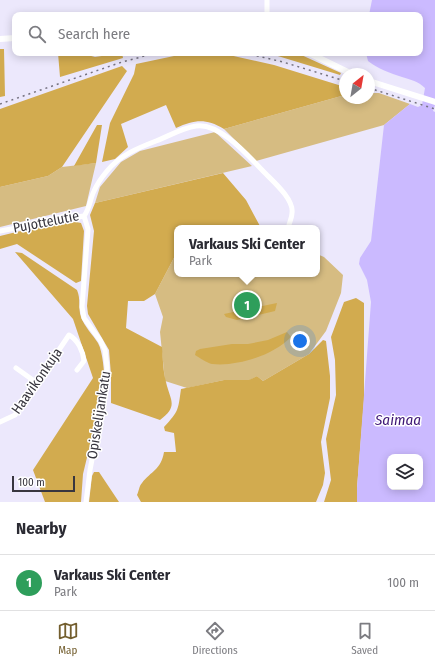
<!DOCTYPE html>
<html lang="en">
<head>
<meta charset="utf-8">
<style>
	:root { --surface:#fff; --page:#f2f2f3; --text:#2b2b33; --muted:#7c7c81; --line:#e1e1e2; --accent:#735e2e }
	body { margin:0; font-family:"Fira Sans Condensed",sans-serif; background:var(--page); color:var(--text) }
	.controls { position:absolute; right:12px; bottom:12px; display:grid; overflow:hidden; border-radius:8px; box-shadow:0 2px 10px #0003 }
	.controls button { width:36px; height:36px; display:grid; place-items:center; padding:0; border:0; border-bottom:1px solid var(--line); background:var(--surface); color:var(--text); font:20px sans-serif }
	.compass { position:absolute; left:339px; top:68px; width:36px; height:36px; border-radius:50%; background:var(--surface); box-shadow:0 2px 10px #0003; rotate:31deg }
	.scale { position:absolute; left:12px; bottom:10px; width:63px; box-sizing:border-box; padding-left:4px; border:2px solid #38363f; border-top:0; font-size:11px; line-height:14px; white-space:nowrap; color:#38363f; -webkit-text-stroke:3px #fff; paint-order:stroke }
	.you { position:absolute; left:300px; top:341px; width:14px; height:14px; margin:-10px; border:3px solid #fff; border-radius:50%; background:#1a73e8; box-shadow:0 0 0 6px #1a73e833 }
	.badge { display:grid; place-items:center; width:26px; height:26px; border-radius:50%; background:var(--accent); color:#fff; font-size:13px; font-weight:700 }
	.pin { position:absolute; translate:-50% -50%; border:2px solid #fff; box-shadow:0 1px 4px #0006 }
	.popup { position:absolute; left:174px; top:225px; width:146px; height:52px; box-sizing:border-box; display:grid; place-content:center; border-radius:8px; background:var(--surface); filter:drop-shadow(0 1px 3px #0005); font-size:13px; white-space:nowrap; color:var(--muted) }
	.popup b { font-size:15px; color:var(--text) }
	.popup::after { content:''; position:absolute; left:50%; top:100%; margin-left:-8px; border:8px solid transparent; border-top-color:var(--surface) }
	.list { margin:0; padding:0; list-style:none }
	h2 { display:flex; justify-content:space-between; align-items:center; height:52px; margin:0; padding:0 16px; font-size:17px }
	h2 small { font-size:13px; font-weight:400; color:var(--muted) }
	.list li { display:grid; grid-template-columns:26px 1fr auto; gap:12px; align-items:center; box-sizing:border-box; height:56px; padding:0 16px; border-top:1px solid var(--line) }
	.list b { display:block; font-size:15px; white-space:nowrap }
	.list p { margin:0; font-size:13px; white-space:nowrap; color:var(--muted) }
	.list em { font-size:13px; font-style:normal; color:var(--muted) }
	.icon { flex:none; width:22px; height:22px; fill:none; stroke:currentColor; stroke-width:2; stroke-linecap:round; stroke-linejoin:round }
	.map { position:relative; flex:none; width:435px; height:502px; overflow:hidden }
	.search { position:absolute; background:var(--surface); box-shadow:0 2px 10px #0003; left:12px; right:12px; top:12px; height:44px; display:flex; align-items:center; gap:10px; box-sizing:border-box; padding:0 14px; border-radius:8px; color:var(--muted); font-size:15px }
	.sheet { height:108px; background:var(--surface) }
	nav { display:flex; justify-content:space-around; align-items:center; box-sizing:border-box; height:56px; border-top:1px solid var(--line); background:var(--surface); font-size:11px; color:var(--muted) }
	nav a { display:grid; justify-items:center; gap:2px }
	nav .on { color:var(--accent) }
	.map>svg:first-child { display:block }
	.green { fill:#d6bc82 }
	.forest { fill:#d2ab4f }
	.water { fill:#cbbaff; fill-rule:evenodd }
	.lines { fill:none; stroke-linecap:round; stroke-linejoin:round }
	.minor { stroke:#fff; stroke-width:5 }
	.tertiary { stroke:#fff; stroke-width:6 }
	.rail { stroke:#767380; stroke-width:1.5; stroke-dasharray:2 4; stroke-linecap:butt }
	.labels { text-anchor:middle; dominant-baseline:central; stroke-width:3; stroke-linejoin:round; paint-order:stroke }
	.street-label { font-size:14px; fill:#38363f; stroke:#fff }
	.water-label { font-size:15px; font-style:italic; fill:#3d1575; stroke:#fff }
</style>
</head>
<body>
<div class="map">
<svg width="435" height="502" viewBox="0 0 435 502">
	<rect width="100%" height="100%" fill="#ece8fc"/>
	<!-- green -->
	<path class="green" d="M369 93H379L410 104 384 125 256 161 224 129 345 95V98H369Z
		M215 132 252 166 95 203 100 187 121 162 140 151Z
		M96 163 86 206 0 227V187L48 176 62 167Z
		M177 252V274H317V254L324 257 343 275 341 293 326 331 309 354 263 381 257 376 250 380H224L187 388 165 381 160 332 163 317 155 294Z"/>
	<!-- forest -->
	<path class="forest" d="M0 49H4L5 96 0 97Z
		M58 53H80L95 57 122 53 123 58 60 77Z
		M268 53H297L341 73 340 75Z
		M205 55H229L274 65 345 87V95L224 129C205 118 195 120 176 128L166 105 121 124 128 147 115 159 102 162 110 123 134 74 136 64 174 56Z
		M122 66 127 71 62 167 48 176 0 187V109Z
		M97 125H102L96 163 74 166Z
		M223 173 246 200 261 228H177V252L155 294 144 301H128L126 328 162 347C163 359 163 371 166 382 170 400 179 406 160 420L111 403V375L109 350 88 314 87 306 94 231 90 215 95 203Z
		M76 222 81 223 84 231 81 281 76 283 17 244 0 249V236L45 225Z
		M15 252 22 253 77 290C81 299 78 308 81 317 84 326 93 335 98 343 103 352 104 372 105 383L83 474 81 502H45L33 470 93 378 73 319Z
		M356 298 364 303V400L357 488V502H324L331 480 326 439 336 395 335 360 331 337 344 302Z
		M277 303 275 311 237 320 226 317 224 314Z
		M287 332 291 337C274 355 237 367 212 364 207 363 200 358 195 355L196 351 200 349 232 344H248L268 340Z
		M323 340 326 341 330 376V398L321 442 325 473 323 485 316 502H141L137 495C139 491 139 486 142 483 151 471 161 470 164 452H176L174 433 165 431 164 427C179 411 178 410 181 389L224 380H249L257 376 263 381 309 354Z
		M94 472H99L119 502H89L92 476Z"/>
	<!-- water -->
	<path class="water" d="M372 0H435V105L433 111 435 112V502H357V488L371 302 367 280 359 264 360 258 371 241 384 125 410 104 418 107 422 105 425 88C418 81 411 80 402 77 390 73 378 69 368 61L366 53H420V15H369ZM390 457H420V487H390Z"/>
	<g class="lines">
		<!-- minor -->
		<path class="minor" d="M267 0V15
			M84 216 88 229 82 307 84 318 100 340 105 350 107 367V381L90 470 86 502
			M0 231 69 218 84 216C90 208 90 199 94 191 97 184 102 177 107 171 120 155 138 148 156 141 169 136 182 128 196 126 220 122 250 158 266 174 275 183 294 200 292 213 292 217 290 221 289 225
			M16 368 37 383
			M0 422 15 415 69 335C78 340 83 351 84 361L77 370"/>
		<!-- tertiary -->
		<path class="tertiary" d="M0 39 15 38
			M309 53 352 74
			M369 81 435 102"/>
		<!-- rail -->
		<path class="rail" d="M245 53 283 62 345 81
			M369 88 435 109
			M0 104 122 62 156 53"/>
	</g>
	<g class="labels">
		<!-- street labels -->
		<g class="street-label">
			<text transform="translate(46 222) rotate(-11)">Pujottelutie</text>
			<text transform="translate(37 381) rotate(-55)">Haavikonkuja</text>
			<text transform="translate(99 415) rotate(-81)">Opiskelijankatu</text>
		</g>
		<!-- water labels -->
		<g class="water-label">
			<text x="398" y="420">Saimaa</text>
		</g>
	</g>
</svg>
<div class="controls">
<button><svg class="icon" aria-label="layers" viewBox="0 0 24 24"><path d="M12 4l9 5-9 5-9-5zM3 14l9 5 9-5"/></svg></button>
</div>
<svg class="compass" viewBox="-18 -18 36 36"><path d="M0-13l5 13h-10z" fill="#e53935"/><path d="M0 13l5-13h-10z" fill="#7c7c81"/></svg>
<div class="scale">100 m</div>
<div class="you"></div>
<div class="pin badge" style="left:247px;top:305px;background:#2e9e5b">1</div>
<div class="popup"><b>Varkaus Ski Center</b>Park</div>
<div class="search"><svg class="icon" aria-label="search" viewBox="0 0 24 24"><circle cx="10" cy="10" r="6"/><path d="M15 15l6 6"/></svg>Search here</div>
</div>
<section class="sheet">
<h2>Nearby<small></small></h2>
<ul class="list">
<li><span class="badge" style="background:#2e9e5b">1</span><div><b>Varkaus Ski Center</b><p>Park</p></div><em>100 m</em></li>
</ul>
</section>
<nav>
<a class="on"><svg class="icon" aria-label="map" viewBox="0 0 24 24"><path d="M3 6l6-2 6 2 6-2v14l-6 2-6-2-6 2zM9 4v14M15 6v14"/></svg>Map</a>
<a><svg class="icon" aria-label="directions" viewBox="0 0 24 24"><path d="M12 3l9 9-9 9-9-9zM9 14v-3h6M13 9l2 2-2 2"/></svg>Directions</a>
<a><svg class="icon" aria-label="saved" viewBox="0 0 24 24"><path d="M7 4h10v16l-5-4-5 4z"/></svg>Saved</a>
</nav>
</body>
</html>
